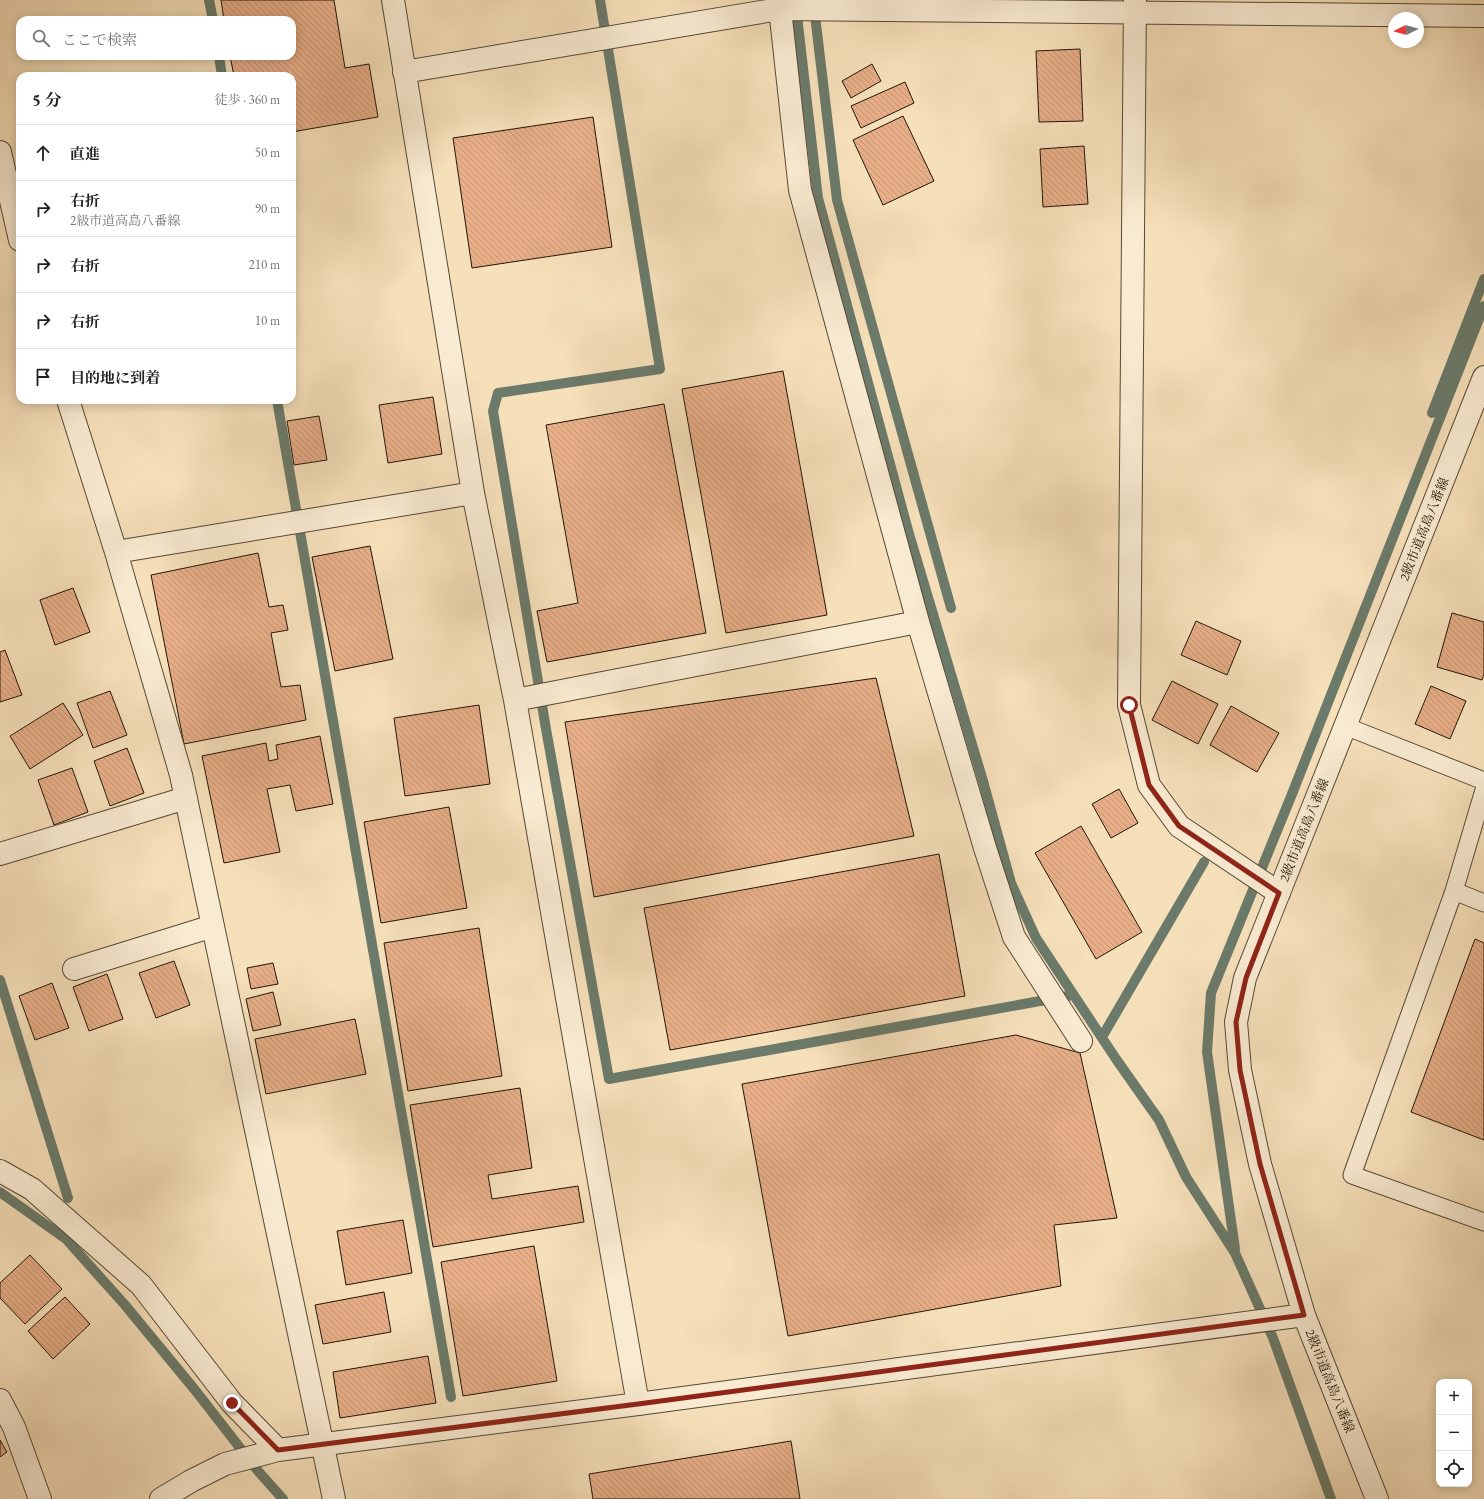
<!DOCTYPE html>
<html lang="ja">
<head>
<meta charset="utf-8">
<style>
	:root { --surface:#fff; --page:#f6f6f6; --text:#222; --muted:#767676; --line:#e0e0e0 }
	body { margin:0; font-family:"EB Garamond","Noto Serif JP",serif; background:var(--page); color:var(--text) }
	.controls { position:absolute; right:12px; bottom:12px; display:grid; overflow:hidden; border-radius:8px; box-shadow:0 2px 10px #0003 }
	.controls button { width:36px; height:36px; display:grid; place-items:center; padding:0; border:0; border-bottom:1px solid var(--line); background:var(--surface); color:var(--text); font:20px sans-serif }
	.compass { position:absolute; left:1388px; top:12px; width:36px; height:36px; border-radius:50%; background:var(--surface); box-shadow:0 2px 10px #0003; rotate:265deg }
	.stop { position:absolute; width:12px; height:12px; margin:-9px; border:3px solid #8f2418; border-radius:50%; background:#fff }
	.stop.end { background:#8f2418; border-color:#fff; box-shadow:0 1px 4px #0008 }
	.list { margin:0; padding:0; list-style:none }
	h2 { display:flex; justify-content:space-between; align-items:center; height:52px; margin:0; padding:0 16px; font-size:17px }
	h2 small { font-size:13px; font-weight:400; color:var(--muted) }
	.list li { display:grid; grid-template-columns:26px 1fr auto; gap:12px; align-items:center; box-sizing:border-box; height:56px; padding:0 16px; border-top:1px solid var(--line) }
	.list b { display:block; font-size:15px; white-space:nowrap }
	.list p { margin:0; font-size:13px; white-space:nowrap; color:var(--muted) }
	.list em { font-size:13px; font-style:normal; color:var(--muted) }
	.icon { flex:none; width:22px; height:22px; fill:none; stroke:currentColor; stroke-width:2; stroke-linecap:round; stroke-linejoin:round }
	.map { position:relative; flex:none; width:1484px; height:1499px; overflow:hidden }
	.search { position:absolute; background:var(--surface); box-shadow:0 2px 10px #0003; left:16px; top:16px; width:280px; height:44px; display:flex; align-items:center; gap:10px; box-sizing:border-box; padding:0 14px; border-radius:12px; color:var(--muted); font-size:15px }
	.panel { position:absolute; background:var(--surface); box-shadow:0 2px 10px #0003; left:16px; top:72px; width:280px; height:332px; border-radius:12px }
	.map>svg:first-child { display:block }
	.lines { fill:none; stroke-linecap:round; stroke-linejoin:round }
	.stream { stroke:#6b7a6a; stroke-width:10 }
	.building { fill:url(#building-back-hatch); stroke:#211608 }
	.service-casing { stroke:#564834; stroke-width:19 }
	.minor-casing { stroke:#564834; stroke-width:24 }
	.tertiary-casing { stroke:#564834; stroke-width:24 }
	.service { stroke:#f9ebd2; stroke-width:17 }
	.minor { stroke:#f9ebd2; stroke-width:22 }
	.tertiary { stroke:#f9ebd2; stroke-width:22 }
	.route { stroke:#8f2418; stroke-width:5 }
	.labels { text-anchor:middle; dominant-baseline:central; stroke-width:3.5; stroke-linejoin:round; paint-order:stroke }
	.street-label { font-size:13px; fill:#211608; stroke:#f9ebd2 }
</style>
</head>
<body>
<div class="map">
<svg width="1484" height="1499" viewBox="0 0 1484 1499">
	<defs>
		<pattern id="building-back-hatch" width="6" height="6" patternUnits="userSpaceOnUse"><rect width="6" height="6" fill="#e7ae88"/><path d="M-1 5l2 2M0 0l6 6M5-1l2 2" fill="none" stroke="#c69574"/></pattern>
	</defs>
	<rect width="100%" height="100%" fill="#f6e0ba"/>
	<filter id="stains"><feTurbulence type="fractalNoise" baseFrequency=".005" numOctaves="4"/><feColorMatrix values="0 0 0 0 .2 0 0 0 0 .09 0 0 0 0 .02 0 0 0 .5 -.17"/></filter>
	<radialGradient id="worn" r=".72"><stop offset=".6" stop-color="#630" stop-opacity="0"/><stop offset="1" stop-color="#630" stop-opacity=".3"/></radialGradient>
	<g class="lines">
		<!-- stream -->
		<path class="stream" d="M209 0 213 20
			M600 0 660 369 498 393 493 411 546 729 609 1079 1073 995
			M796 7 818 198 909 534 983 781 1011 883 1036 938 1116 1059 1159 1120 1186 1177 1235 1253 1273 1338 1331 1499
			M814 7 837 200 951 608
			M219 56 222 76
			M277 400 451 1397
			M1432 413 1484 279
			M0 980 68 1198
			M1102 1037 1204 862
			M0 1192 66 1239 125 1305 195 1390 258 1471 283 1499
			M1235 1249 1207 1052 1211 993 1292 794 1484 306"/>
	</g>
	<!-- building -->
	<path class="building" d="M221 0H334L345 68 369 64 378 117 292 132V76H234L230 56H292V20H224Z
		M1080 49 1083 121 1039 122 1036 51Z
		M872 64 881 81 851 98 842 81Z
		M905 82 914 103 861 128 851 106Z
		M903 116 934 181 883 205 853 140Z
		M593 117 612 247 472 268 453 138Z
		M1084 146 1088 204 1043 207 1040 149Z
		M783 371 827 615 726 633 682 389Z
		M433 397 442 454 388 463 379 405Z
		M664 404 706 633 547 662 537 611 578 603 546 425Z
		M319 416 327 460 294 465 287 421Z
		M370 546 393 659 335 671 312 557Z
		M258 553 269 607 283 605 288 630 271 633 281 687 300 685 306 720 184 744 151 575Z
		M73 588 90 632 55 645 40 600Z
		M1452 613 1484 622V674L1482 680 1437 667Z
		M1196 621 1241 641 1227 675 1181 655Z
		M5 650 22 695 0 702V652Z
		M876 678 914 836 594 897 565 722Z
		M1172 681 1218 704 1198 744 1152 720Z
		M1431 686 1466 701 1450 739 1415 724Z
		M110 691 127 735 93 748 77 703Z
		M63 703 83 735 30 769 10 736Z
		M479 705 490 784 405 796 394 718Z
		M1231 706 1279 733 1257 772 1210 745Z
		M320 736 333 804 296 811 290 785 267 789 280 852 224 863 202 756 266 743 269 761 278 759 276 745Z
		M127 748 144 793 110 806 94 761Z
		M72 768 88 812 54 825 38 780Z
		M1119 789 1138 823 1111 838 1092 804Z
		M449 807 467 908 381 923 364 822Z
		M1081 826 1142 932 1096 959 1035 853Z
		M939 854 965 996 670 1050 644 908Z
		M479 928 502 1076 408 1091 384 943Z
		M1475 939 1484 943V1140L1411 1112Z
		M174 961 190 1005 156 1018 139 973Z
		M273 963 278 984 251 989 247 968Z
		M107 974 123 1019 89 1031 73 987Z
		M52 983 69 1028 35 1040 19 996Z
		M273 992 281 1025 253 1031 246 999Z
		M355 1019 366 1074 266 1094 255 1039Z
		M1016 1035 1080 1053 1117 1218 1054 1225 1061 1286 788 1336 742 1084Z
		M520 1088 532 1168 488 1175 492 1199 578 1186 584 1222 433 1247 410 1105Z
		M403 1220 412 1273 346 1285 337 1231Z
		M534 1246 557 1381 463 1396 441 1262Z
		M30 1255 62 1289 25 1324 0 1298V1283Z
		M384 1292 391 1332 323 1344 315 1305Z
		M65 1297 90 1324 53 1359 28 1331Z
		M428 1356 436 1403 340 1418 333 1372Z
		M0 1440 7 1452 0 1457Z
		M791 1441 800 1499H593L589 1474Z"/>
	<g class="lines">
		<defs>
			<path id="service" d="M1345 726 1484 781
				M1454 891 1484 790
				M1484 903 1454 891 1352 1175 1484 1222"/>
			<path id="minor" d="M393 0 473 493 515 700 638 1404
				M779 0 800 190 918 622 985 848 1014 937 1081 1041
				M1135 0 1129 705 1149 785 1179 826 1279 893
				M404 72 779 9 1484 16
				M0 152 20 240
				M68 400 116 552 181 775 334 1499
				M116 552 473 493
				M515 700 918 622
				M0 854 186 798
				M74 969 213 926
				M0 1171 32 1189 141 1285 232 1403 278 1450
				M0 1400 14 1427 40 1499"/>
			<path id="tertiary" d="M161 1499 191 1481 225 1464 278 1450 638 1404 1304 1315
				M1377 1499 1304 1315 1260 1164 1240 1070 1236 1022 1245 978 1484 377"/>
		</defs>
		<!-- service casing -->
		<use href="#service" class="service-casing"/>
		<!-- minor casing -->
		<use href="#minor" class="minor-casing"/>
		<!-- tertiary casing -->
		<use href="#tertiary" class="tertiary-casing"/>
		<!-- service -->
		<use href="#service" class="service"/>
		<!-- minor -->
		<use href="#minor" class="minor"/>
		<!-- tertiary -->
		<use href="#tertiary" class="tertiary"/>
	</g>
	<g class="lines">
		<!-- route -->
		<path class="route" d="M232 1403 278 1450 638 1404 1304 1315 1260 1164 1240 1070 1236 1022 1246 978 1279 893 1179 826 1149 785 1129 705"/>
	</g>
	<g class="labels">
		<!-- street labels -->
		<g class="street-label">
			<text transform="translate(1424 529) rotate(-68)">2級市道高島八番線</text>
			<text transform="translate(1304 830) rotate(-68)">2級市道高島八番線</text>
			<text transform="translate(1330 1381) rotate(68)">2級市道高島八番線</text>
		</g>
	</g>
	<rect width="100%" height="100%" filter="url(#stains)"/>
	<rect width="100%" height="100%" fill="url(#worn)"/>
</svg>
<div class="controls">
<button>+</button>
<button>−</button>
<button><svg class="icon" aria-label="locate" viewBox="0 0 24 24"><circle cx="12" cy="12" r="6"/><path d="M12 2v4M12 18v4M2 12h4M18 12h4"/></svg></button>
</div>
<svg class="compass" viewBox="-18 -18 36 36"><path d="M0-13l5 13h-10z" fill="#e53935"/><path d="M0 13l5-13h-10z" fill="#767676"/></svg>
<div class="stop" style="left:1129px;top:705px"></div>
<div class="stop end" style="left:232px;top:1403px"></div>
<div class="search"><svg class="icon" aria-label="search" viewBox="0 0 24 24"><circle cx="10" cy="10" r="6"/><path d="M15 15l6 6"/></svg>ここで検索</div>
<section class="panel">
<h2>5 分<small>徒歩 · 360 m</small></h2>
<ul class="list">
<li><svg class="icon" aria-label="ahead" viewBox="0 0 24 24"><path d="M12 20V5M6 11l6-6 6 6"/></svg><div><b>直進</b></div><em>50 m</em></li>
<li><svg class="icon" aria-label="right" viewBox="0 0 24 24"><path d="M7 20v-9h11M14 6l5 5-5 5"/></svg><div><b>右折</b><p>2級市道高島八番線</p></div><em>90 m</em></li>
<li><svg class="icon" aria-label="right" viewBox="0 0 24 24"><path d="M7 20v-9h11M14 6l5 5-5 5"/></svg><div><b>右折</b></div><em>210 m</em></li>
<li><svg class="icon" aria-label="right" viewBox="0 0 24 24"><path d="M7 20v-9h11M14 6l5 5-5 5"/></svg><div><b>右折</b></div><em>10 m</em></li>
<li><svg class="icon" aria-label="arrive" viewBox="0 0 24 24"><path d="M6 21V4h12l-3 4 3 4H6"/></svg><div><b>目的地に到着</b></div></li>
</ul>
</section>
</div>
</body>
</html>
